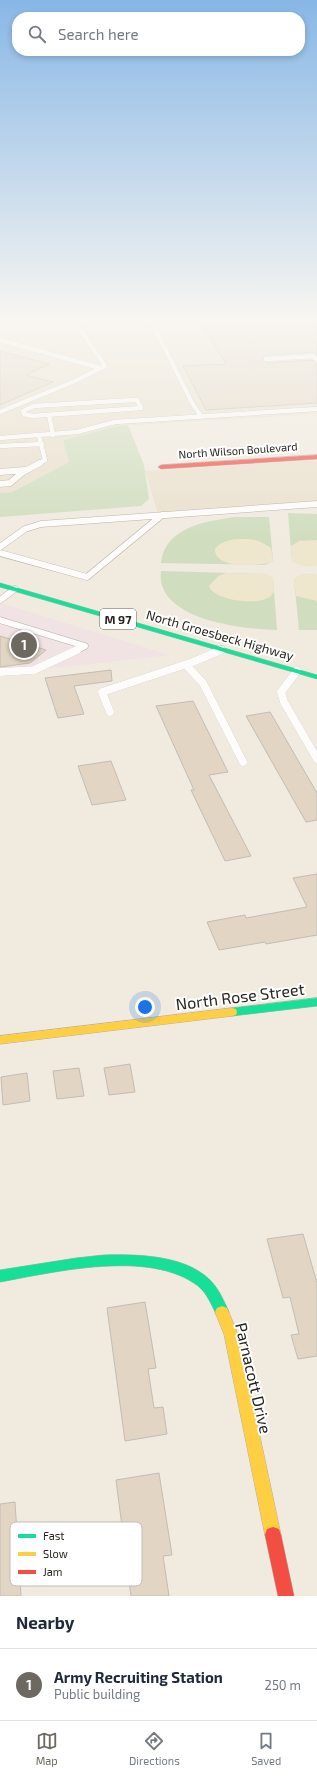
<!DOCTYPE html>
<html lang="en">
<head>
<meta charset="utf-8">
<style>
	:root { --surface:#fff; --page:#f6f6f7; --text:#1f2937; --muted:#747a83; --line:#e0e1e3; --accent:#6d6961 }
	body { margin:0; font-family:"Exo 2",sans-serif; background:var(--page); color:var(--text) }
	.you { position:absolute; left:145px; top:1007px; width:14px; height:14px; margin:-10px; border:3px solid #fff; border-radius:50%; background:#1a73e8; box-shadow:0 0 0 6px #1a73e833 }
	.badge { display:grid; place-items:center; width:26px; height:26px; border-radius:50%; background:var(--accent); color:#fff; font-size:13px; font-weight:700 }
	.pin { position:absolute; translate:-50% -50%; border:2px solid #fff; box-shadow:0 1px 4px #0006 }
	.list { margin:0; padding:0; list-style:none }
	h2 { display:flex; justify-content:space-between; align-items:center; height:52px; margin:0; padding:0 16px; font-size:17px }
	h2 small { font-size:13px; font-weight:400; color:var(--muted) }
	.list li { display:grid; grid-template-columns:26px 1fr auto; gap:12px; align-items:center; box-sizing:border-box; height:72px; padding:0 16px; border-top:1px solid var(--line) }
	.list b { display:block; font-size:15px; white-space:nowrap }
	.list p { margin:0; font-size:13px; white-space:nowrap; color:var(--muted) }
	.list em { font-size:13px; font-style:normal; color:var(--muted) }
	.icon { flex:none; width:22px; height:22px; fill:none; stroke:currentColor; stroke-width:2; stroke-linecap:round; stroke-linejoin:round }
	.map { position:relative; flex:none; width:317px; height:1596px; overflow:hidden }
	.search { position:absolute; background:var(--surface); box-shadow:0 2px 6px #0003; left:12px; right:12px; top:12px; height:44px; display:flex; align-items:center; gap:10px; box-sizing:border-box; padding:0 14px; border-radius:16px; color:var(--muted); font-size:15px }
	.sheet { height:124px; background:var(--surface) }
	nav { display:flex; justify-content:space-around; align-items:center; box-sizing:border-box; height:56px; border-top:1px solid var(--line); background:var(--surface); font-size:11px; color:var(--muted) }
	nav a { display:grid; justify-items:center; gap:2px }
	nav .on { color:var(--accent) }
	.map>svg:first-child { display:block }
	.commercial { fill:#f1e2e4 }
	.built { fill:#eae0cd }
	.green { fill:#d0ddbe }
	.sand { fill:#eee6cd }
	.building { fill:#e2d5c3; stroke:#c2bdb5 }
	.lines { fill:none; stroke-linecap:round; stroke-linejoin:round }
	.lane-far2-casing { stroke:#b4afa7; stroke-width:5 }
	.lane-far1-casing { stroke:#b4afa7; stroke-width:7 }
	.lane-casing { stroke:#b4afa7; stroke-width:8 }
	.fast-casing { stroke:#b4afa7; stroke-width:1 }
	.slow-casing { stroke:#b4afa7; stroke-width:1 }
	.jam-casing { stroke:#b4afa7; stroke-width:1 }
	.lane-far2 { stroke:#fdfcfa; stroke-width:4.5 }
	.lane-far1 { stroke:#fdfcfa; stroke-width:6 }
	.lane { stroke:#fdfcfa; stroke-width:8 }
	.fast { fill:#16e098; fill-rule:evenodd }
	.slow { fill:#ffcf43; fill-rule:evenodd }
	.jam { fill:#f24e42; fill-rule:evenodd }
	.labels { text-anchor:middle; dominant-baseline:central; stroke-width:4; stroke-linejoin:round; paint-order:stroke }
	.far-street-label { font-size:11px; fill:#27241d; stroke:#fff }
	.shield { fill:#fff; stroke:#686661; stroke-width:1 }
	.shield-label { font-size:12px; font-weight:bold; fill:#27241d }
	.street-label { font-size:13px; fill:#27241d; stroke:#fff }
	.near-street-label { font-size:16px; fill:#27241d; stroke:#fff }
	.key { fill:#fff; stroke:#bebdbb; stroke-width:1 }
	.key-label { font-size:11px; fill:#27241d }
</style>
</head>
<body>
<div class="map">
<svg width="317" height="1596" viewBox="0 0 317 1596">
	<rect width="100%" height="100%" fill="#f0eadf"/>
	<!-- commercial -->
	<path class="commercial" d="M0 603 169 655 0 674Z"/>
	<!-- built -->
	<path class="built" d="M0 318H317V414L118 426 63 440 69 462 12 492 0 493Z
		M317 460V501L158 514 145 471Z"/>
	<!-- green -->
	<path class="green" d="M128 425 144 465 149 499 141 506 0 517V493L12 492 69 462 63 440 118 426Z
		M288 513 317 514V566L302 565 292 561Z
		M235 517H269L273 561 265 565 161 563C165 527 206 521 235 517Z
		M161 571 265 574 273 578 277 630C243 629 155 620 161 571Z
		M304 574 317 575V630H299L294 579Z"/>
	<!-- sand -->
	<path class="sand" d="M243 539C257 539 259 541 271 548L273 561C260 567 214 569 215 549 221 540 233 539 243 539Z
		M317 540V566L302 565 292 561 291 546 299 541Z
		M226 573 265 574 273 578C273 582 275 589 273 593 266 608 213 601 209 586L218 576Z
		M304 574 317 575V601L296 596 294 579Z"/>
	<!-- building -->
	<path class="building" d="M198 318H317V355L313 352 266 355 262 359 266 363 312 360 317 364V403L206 410 183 366 226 364Z
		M0 351 49 364 26 375 53 382 0 405Z
		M0 636 46 650 30 663 0 667Z
		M111 670 112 681 74 686 84 714 58 718 45 678Z
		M193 701 228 772 209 775 251 856 225 861 191 790H194L156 706Z
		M270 712 317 793V820L306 822 246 716Z
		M111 761 126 800 92 805 78 766Z
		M317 874V935L266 944 265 942 219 950 207 922 245 915 246 918 307 907 293 878Z
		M130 1064 135 1092 109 1095 104 1068Z
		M79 1068 84 1096 57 1099 53 1071Z
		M27 1073 30 1101 3 1105 1 1077Z
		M303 1234 317 1283V1356L298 1359 291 1335 299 1334 290 1297 283 1298 267 1239Z
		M145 1302 156 1368 148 1369 154 1408 163 1407 167 1434 125 1441 107 1308Z
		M159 1473 172 1555 163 1556 169 1596H131L116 1480Z
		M15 1502 21 1596H0V1504Z"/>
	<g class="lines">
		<defs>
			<path id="lane-far2" d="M158 318 151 320 192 403 201 416
				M0 340 100 368
				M266 359 313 356 317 360
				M133 400H137L141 408 32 416 24 414 23 411 34 406Z
				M0 412 75 381 105 366 80 329
				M49 415 53 435
				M0 438 77 432 115 422 317 409
				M0 446 42 444
				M38 464 45 460 39 436"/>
			<path id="lane-far1" d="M0 472 25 470
				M0 484 10 483 23 472 40 463
				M0 547 25 529 41 524 317 504
				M0 553 87 577 162 515
				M0 600 15 589
				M0 620 85 646 75 651
				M219 651 222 649"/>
			<path id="lane" d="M186 665 203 683 243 762
				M297 671 281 692 284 702 317 759
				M0 672 34 670 77 650
				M110 712 102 692 193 662 221 650"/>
			<path id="fast" d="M0 583 317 675V679L0 587Z
				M317 998V1006L232 1016 228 1015 227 1012 228 1009 232 1008Z
				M104 1255C137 1254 185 1255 210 1280 219 1289 224 1301 229 1312L227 1316 222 1318 217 1316C212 1306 207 1293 198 1286 150 1249 55 1272 0 1282V1270L76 1258Z"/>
			<path id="slow" d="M232 1008 236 1009 237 1012 236 1015 232 1016 0 1044V1036Z
				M222 1306 227 1308 238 1334 281 1535 279 1541 273 1543 267 1541 265 1535 224 1334 215 1312 217 1308Z"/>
			<path id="jam" d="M317 455V459L161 469 158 467 161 465Z
				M273 1527 279 1529 281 1535 294 1596H278L265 1535 267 1529Z"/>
		</defs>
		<!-- lane-far2 casing -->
		<use href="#lane-far2" class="lane-far2-casing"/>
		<!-- lane-far1 casing -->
		<use href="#lane-far1" class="lane-far1-casing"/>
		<!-- lane casing -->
		<use href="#lane" class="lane-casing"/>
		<!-- fast casing -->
		<use href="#fast" class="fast-casing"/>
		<!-- slow casing -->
		<use href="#slow" class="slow-casing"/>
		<!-- jam casing -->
		<use href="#jam" class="jam-casing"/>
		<!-- lane-far2 -->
		<use href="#lane-far2" class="lane-far2"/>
		<!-- lane-far1 -->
		<use href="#lane-far1" class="lane-far1"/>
		<!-- lane -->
		<use href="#lane" class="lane"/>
		<!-- fast -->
		<use href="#fast" class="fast"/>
		<!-- slow -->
		<use href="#slow" class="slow"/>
		<!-- jam -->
		<use href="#jam" class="jam"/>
	</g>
	<!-- sky -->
	<linearGradient id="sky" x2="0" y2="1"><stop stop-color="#88b7e6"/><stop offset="0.59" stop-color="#f8f6f1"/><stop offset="1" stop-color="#f8f6f1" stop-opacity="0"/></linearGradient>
	<rect width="317" height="541" fill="url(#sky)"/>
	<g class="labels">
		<!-- far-street labels -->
		<g class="far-street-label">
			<text transform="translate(238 450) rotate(-4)">North Wilson Boulevard</text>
		</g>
		<!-- shield labels -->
		<rect class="shield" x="100" y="609" width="36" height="20" rx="3"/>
		<g class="shield-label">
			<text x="118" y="619">M 97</text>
		</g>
		<!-- street labels -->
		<g class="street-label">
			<text transform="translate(220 635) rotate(16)">North Groesbeck Highway</text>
		</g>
		<!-- near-street labels -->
		<g class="near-street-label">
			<text transform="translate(240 996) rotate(-7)">North Rose Street</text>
			<text transform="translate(254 1378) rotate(77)">Parnacott Drive</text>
		</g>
	</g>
	<!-- legend -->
	<rect x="10" y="1522" width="132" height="64" rx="6" class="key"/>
	<rect x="18" y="1534" width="18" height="4" fill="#16e098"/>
	<rect x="18" y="1552" width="18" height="4" fill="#ffcf43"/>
	<rect x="18" y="1570" width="18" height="4" fill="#f24e42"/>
	<g class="key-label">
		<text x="43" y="1540">Fast</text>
		<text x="43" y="1558">Slow</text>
		<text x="43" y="1576">Jam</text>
	</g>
</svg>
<div class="you"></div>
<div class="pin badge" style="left:24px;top:645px">1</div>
<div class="search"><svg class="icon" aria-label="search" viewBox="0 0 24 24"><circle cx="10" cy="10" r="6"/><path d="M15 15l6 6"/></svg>Search here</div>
</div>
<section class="sheet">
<h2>Nearby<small></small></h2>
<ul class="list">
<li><span class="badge">1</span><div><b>Army Recruiting Station</b><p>Public building</p></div><em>250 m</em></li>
</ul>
</section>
<nav>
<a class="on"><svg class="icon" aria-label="map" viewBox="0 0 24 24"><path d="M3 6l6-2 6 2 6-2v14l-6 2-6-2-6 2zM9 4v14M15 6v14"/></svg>Map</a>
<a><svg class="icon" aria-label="directions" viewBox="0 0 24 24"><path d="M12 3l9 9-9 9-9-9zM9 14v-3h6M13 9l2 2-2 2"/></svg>Directions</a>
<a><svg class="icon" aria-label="saved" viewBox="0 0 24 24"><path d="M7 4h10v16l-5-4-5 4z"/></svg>Saved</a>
</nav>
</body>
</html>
